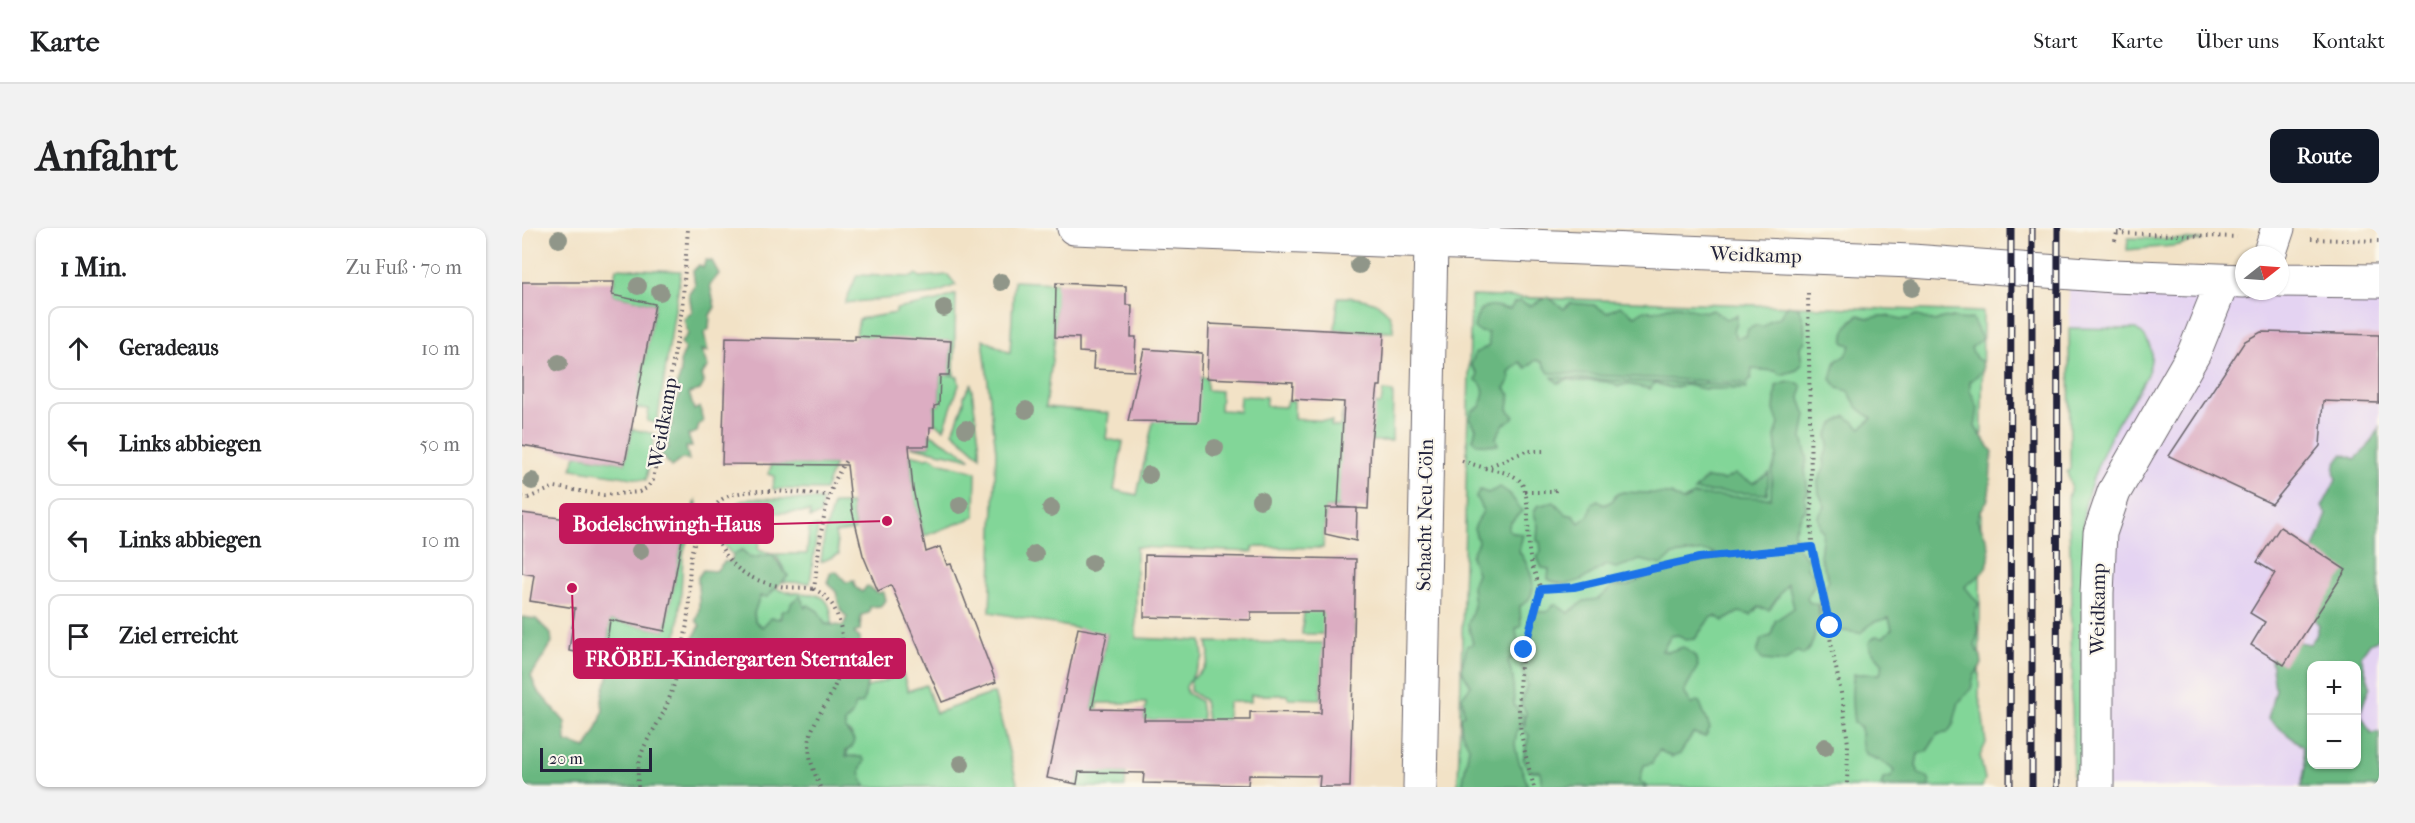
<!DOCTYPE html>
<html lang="de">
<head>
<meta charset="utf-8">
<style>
	:root { --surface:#fff; --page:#f2f2f2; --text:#202124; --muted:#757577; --line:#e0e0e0; --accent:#111827 }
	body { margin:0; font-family:"IM FELL French Canon",serif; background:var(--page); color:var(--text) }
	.controls { position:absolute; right:18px; bottom:18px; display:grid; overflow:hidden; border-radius:12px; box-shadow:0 2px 4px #0004 }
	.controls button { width:54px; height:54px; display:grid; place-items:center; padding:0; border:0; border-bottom:2px solid var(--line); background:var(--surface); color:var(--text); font:30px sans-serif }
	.compass { position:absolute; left:1713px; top:18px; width:54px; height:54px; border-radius:50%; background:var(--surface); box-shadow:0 2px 4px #0004; rotate:73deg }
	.scale { position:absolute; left:18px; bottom:15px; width:112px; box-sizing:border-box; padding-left:6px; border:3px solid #22223b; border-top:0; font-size:16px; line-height:21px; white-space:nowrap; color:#22223b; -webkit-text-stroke:4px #fbf7ec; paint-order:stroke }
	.stop { position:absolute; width:18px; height:18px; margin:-14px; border:4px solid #1a73e8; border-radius:50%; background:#fff }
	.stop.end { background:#1a73e8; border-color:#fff; box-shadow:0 2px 6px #0008 }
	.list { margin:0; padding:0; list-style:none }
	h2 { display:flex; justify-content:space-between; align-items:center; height:78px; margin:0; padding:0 24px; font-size:26px }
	h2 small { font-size:20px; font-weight:400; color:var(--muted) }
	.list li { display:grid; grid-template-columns:39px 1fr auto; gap:18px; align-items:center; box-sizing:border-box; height:84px; margin:0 12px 12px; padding:0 12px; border:2px solid var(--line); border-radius:12px }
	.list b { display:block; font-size:22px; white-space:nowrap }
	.list em { font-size:20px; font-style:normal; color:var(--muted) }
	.icon { flex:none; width:33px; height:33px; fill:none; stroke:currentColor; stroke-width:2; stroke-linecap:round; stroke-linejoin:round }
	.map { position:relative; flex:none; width:1857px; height:559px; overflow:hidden; border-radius:12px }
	header { display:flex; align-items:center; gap:36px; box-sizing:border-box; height:84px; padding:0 30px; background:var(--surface); border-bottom:2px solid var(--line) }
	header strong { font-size:28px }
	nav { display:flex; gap:33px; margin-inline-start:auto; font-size:21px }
	.intro { display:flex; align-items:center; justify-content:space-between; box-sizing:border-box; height:144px; padding:0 36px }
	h1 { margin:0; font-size:42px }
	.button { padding:15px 27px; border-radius:12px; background:var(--accent); color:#fff; font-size:21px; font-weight:700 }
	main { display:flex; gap:36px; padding:0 36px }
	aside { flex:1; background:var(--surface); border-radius:12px; box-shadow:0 2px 4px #0004 }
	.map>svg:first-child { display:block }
	.built { fill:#e4d3f2; fill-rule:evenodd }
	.green { fill:#82d698; stroke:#527c6a; stroke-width:1.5 }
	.forest { fill:#69b780; stroke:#466c5e; stroke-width:1.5; fill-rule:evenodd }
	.building { fill:#dcadc2 }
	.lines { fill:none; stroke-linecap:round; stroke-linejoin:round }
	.minor-casing { stroke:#6b656c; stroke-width:35 }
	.path { stroke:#6b656c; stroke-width:4; stroke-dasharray:1.5 4.5; stroke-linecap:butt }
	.minor { stroke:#fff; stroke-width:33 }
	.rail-casing { stroke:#22223b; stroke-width:7 }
	.rail { stroke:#fbf7ec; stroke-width:4.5; stroke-dasharray:14; stroke-linecap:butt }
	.tree { fill:#909689 }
	.route { stroke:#1a73e8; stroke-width:8 }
	.labels { text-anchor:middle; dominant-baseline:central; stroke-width:4.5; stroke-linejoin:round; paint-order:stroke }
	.street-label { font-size:20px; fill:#22223b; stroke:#fbf7ec }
	.leader { fill:none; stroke:#c2185b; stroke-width:2 }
	.callout-dot { fill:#c2185b; stroke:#fbf7ec; stroke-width:2 }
	.callout { fill:#c2185b; stroke:#c2185b; stroke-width:2 }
	.callout-label { font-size:21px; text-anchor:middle; font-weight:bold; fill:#fff }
</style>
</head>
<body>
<header>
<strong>Karte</strong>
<nav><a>Start</a><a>Karte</a><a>Über uns</a><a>Kontakt</a></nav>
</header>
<div class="intro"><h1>Anfahrt</h1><a class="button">Route</a></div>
<main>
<aside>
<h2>1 Min.<small>Zu Fuß · 70 m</small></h2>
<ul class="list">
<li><svg class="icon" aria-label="ahead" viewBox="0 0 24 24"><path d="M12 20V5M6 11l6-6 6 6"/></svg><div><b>Geradeaus</b></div><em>10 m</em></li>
<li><svg class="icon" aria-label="left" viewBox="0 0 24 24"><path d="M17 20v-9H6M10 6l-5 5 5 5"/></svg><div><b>Links abbiegen</b></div><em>50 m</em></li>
<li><svg class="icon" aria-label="left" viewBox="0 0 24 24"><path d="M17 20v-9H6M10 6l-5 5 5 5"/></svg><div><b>Links abbiegen</b></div><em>10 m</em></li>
<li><svg class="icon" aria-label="arrive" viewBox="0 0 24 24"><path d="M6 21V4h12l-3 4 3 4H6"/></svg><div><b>Ziel erreicht</b></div></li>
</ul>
</aside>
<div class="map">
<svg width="1857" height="559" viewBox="0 0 1857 559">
	<rect width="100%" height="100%" fill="#fbf7ec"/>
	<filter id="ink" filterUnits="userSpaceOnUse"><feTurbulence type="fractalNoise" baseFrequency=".0167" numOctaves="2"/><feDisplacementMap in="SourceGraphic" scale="12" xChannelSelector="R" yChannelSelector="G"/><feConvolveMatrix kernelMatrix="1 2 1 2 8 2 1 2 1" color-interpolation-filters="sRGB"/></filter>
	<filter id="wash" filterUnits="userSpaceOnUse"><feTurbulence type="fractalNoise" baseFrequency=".008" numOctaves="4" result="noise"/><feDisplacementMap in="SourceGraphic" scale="24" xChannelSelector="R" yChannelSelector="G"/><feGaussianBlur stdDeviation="1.35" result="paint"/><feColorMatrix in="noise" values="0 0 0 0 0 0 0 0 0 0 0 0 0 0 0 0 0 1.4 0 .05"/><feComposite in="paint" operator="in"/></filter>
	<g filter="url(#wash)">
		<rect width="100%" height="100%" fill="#f2e2c6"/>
		<!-- built -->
		<path class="built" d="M1857 56V559H1551L1547 57 1758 63ZM1790 437H1834V536H1790Z"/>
		<!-- green -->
		<path class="green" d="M1606 10 1681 12 1652 18 1605 22Z
			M94 40 159 43 135 195 125 193 127 181 113 180 133 76 90 67Z
			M394 46 398 49 426 47 434 57 412 66 323 75 335 47 390 49Z
			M492 53 535 55 533 109 524 179 587 185 584 211 601 214 592 262 615 267 632 189 677 149 685 150V162L699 163 698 182 717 183 718 168 744 169V178L763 179 765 173H772V191L810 193 809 198 818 199 823 174 859 176 861 163 871 164 870 213H849V207L816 279 804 280 801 320 731 319V324L614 319V410L679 413 681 429 664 459 665 465 678 473 681 493 622 492 624 475H576L572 511 585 544 604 545 603 559H554L585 406 468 384 474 223 461 111 488 125Z
			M434 66 432 146 429 147 436 149 437 157 422 201 412 194V178L417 177 418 147H427L429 113 333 112 337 91 374 85V81L415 73Z
			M949 68 1461 84 1457 471C1461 477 1462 504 1464 515L1458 528 1463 551 1460 559H936Z
			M816 69C840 69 872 73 871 104L813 102Z
			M1547 100 1614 101C1653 128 1607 171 1593 200 1579 228 1568 253 1562 283L1559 559H1551L1550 479C1547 464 1552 450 1550 435 1548 422 1547 412 1549 398 1550 388 1545 384 1550 374L1546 270 1549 258 1545 244 1548 241Z
			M449 156 458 219V228L431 204 442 174V168Z
			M110 201 133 206 124 252 50 241 54 227 103 235Z
			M407 205 444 227 449 231 388 218H407Z
			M311 217 313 236 303 262 251 261 252 248 246 246 250 236 310 237Z
			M388 226 404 230 409 229 417 234 454 244 453 289 402 308 391 266Z
			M229 270 300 272 298 287 288 290V284L240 285 236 322 250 326H285L287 300 296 298 288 355 261 354 266 348 255 329 229 330 220 322 211 327C184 303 200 278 229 270Z
			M174 271C179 298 163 306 161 329 159 363 158 396 152 430L150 433C139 430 144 422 141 414L122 412C104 428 99 419 89 448L83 446 88 392 143 403 165 284 171 285Z
			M311 276H329L333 302 313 305 317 326 299 334 302 309Z
			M253 360C276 373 310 351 310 396H303L301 391 283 380 281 374C266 382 257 392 240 399L233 393C230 374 237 368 253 360Z
			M782 383H800L802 388H833L832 406H780Z
			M685 414 801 415 799 471 766 470 765 467H729V474H706L705 492 685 493 682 472 668 463 669 451C685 441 690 433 685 414Z
			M381 446 386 463 404 457 414 485 472 465 496 559H343L337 551 334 528 324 529 330 507 323 501V494L330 487 333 477 344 460Z"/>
		<!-- forest -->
		<path class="forest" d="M184 32 190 33 197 46 188 57 193 79 188 87 187 101 182 105 186 124 179 122 186 139 179 147 182 155 178 162 167 165 172 182 178 179 181 194 177 196 175 204 166 207 170 219H164L167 232 160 231 149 239 138 224 147 220 143 206 151 196 148 182 158 168 154 158 159 146 158 134 163 122 159 114 166 106 162 91 170 84 167 66 173 57 171 43 177 37 181 39Z
			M1026 69 1042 81 1048 75 1072 77 1085 85 1098 78 1113 88 1122 82C1135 86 1142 78 1154 78 1168 78 1176 87 1191 82L1204 91 1215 87V95L1211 103 1215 110 1224 108 1226 101 1235 97 1241 99 1249 92 1257 90 1266 77 1276 79 1282 93 1283 113 1278 119 1280 136 1275 142 1259 147 1253 143 1230 141 1229 150 1225 155 1027 145 1020 134 1014 132 1004 140 998 134 987 144 988 151 983 160 988 167 986 181 992 189 981 197 974 209 976 217 955 216 951 212 954 200 948 191 950 183 958 179C961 167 966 160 954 152L956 146 949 137 953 125 967 118 966 105 958 104 952 100C957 74 965 76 988 81L992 75 998 73 1008 78Z
			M1337 87C1351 94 1354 86 1365 88 1377 89 1382 95 1393 87L1413 94C1424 84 1436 94 1450 91L1460 111 1449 120 1454 130 1460 134 1461 142 1448 154V162L1456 180 1453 199 1471 224C1467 239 1470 256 1466 270 1464 279 1457 281 1455 292 1465 309 1476 330 1458 347 1453 352 1447 353 1443 359L1457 376 1452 386 1457 401 1453 418 1459 428 1460 436 1452 448 1449 461 1437 474 1431 497 1425 505 1416 506 1405 523 1396 526 1394 537 1397 546 1405 549 1408 554 1406 559H1359L1361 551 1369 549 1372 543C1351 520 1338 541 1339 499L1332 495C1330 481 1329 460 1332 446H1358L1361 436 1348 421 1347 414 1354 408 1361 409 1370 401 1367 390 1352 394 1338 405 1304 401 1298 393 1293 398C1293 411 1291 418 1281 427L1275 423 1263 434 1241 432 1235 425 1239 411 1249 408 1253 393 1272 380 1266 355 1247 382 1236 379 1229 387 1217 384 1201 393 1194 388 1188 390 1173 411 1163 412 1156 407 1149 408 1140 423 1146 424 1161 419 1173 428 1176 438 1162 464 1170 477 1175 473 1178 475 1188 500 1183 509 1171 505 1158 526 1150 529 1137 522 1130 535 1122 537 1118 553 1125 559H1020L1018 543H1007L1001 531 1007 507 1002 503 1004 484 999 476 1005 457 999 439 1010 409 1007 397 1011 383 1025 384 1033 376 1046 385 1062 373 1076 371 1091 358H1106L1130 345 1156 337 1187 333 1192 325C1179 321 1165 326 1151 327L1140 337 1118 332 1094 340 1084 337C1066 348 1048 364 1026 351L1027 341 1020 340 1015 329 1019 324 1018 314 1015 313 1016 298 1012 285 1015 278 1032 274 1044 286 1052 288 1057 295 1067 287 1070 275 1076 272 1082 277 1090 273 1095 266 1101 264 1149 266 1160 273 1172 267 1249 270 1250 243 1255 228 1253 208 1257 196 1252 182 1254 158C1264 155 1270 150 1280 159L1278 171 1284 187 1280 210 1285 229 1283 241 1286 265 1283 268 1284 282 1281 284 1272 302 1274 318 1285 330V340L1290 344 1292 358 1285 370 1287 374 1296 377 1298 393 1297 371 1307 352 1298 329 1301 303 1298 300 1296 288 1303 279 1297 265 1296 253 1303 238 1302 230 1307 217 1305 207 1311 196 1324 188 1339 200 1350 190C1331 178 1336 179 1326 163L1316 160 1309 151 1314 133 1324 127 1329 117 1322 115C1320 104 1327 93 1337 87Z
			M1030 149 1225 158 1224 161H1182L1164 157 1149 160 1133 155 1128 161 1104 156 1096 159C1082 148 1061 157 1046 151L1036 155Z
			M1857 199V411L1848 415 1839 428 1848 458 1838 485 1849 505 1857 504V559H1779L1783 540 1781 519 1746 491 1753 461 1749 432 1757 421 1769 413 1788 416 1794 408 1797 397 1784 382 1790 326 1805 286 1800 279 1814 252C1810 240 1813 235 1821 226L1833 231 1845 220ZM1790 437H1834V536H1790Z
			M1247 245 1245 266 1172 263 1184 250 1202 252 1213 246 1231 255Z
			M978 259 987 265 1000 283 988 295 986 301 992 305 1001 306 997 323C1008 339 1021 367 998 378L999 398 994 401 997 424 986 433 991 450 992 477 1002 488 1001 496C983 513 1001 539 1006 559H940L947 519 940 505 938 490 942 486 940 469 949 458 939 441 945 418 951 416 946 396 952 378 950 358 955 345 949 328 956 314 952 300 961 283 954 269 958 262 966 265Z
			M220 322 229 330 250 326 266 348 245 369 238 368 232 385 233 393 240 399 249 390 259 391V384L267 381 270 374 278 368 283 380 286 377 296 383 303 396 321 398 325 389 319 383 314 364 305 354 309 344H315L324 354 332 353 333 359 340 364 345 358 356 365 361 364 363 372 359 378 348 379 347 385 339 387 338 402 332 405 338 410 339 431 349 439 341 475 333 477 330 487 323 494V501L332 512 330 519 324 523V528L340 529 343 533C334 545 340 547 343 559H0V389L14 391 29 406 30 415 9 448 15 462 43 494 44 514 64 520C71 509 77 499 80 486 82 481 80 478 80 473 81 452 100 412 126 417 133 418 146 437 153 442L165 440 176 431V427L167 417 178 398 174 392C180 381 175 361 176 349L181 342 194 343 202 334 209 333 211 327Z"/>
		<g id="blocks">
			<!-- building -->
			<path class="building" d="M0 54H92L90 67 133 76 103 235 0 217Z
				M534 55 604 58V77H610L609 109H614L612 143 571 141 572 125 557 124V110L533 109Z
				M687 96 862 105 859 158H856L849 213 846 281 816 279 822 174 770 171 771 154 685 150Z
				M1739 104 1857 107V175L1801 173 1798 218 1750 276 1647 228 1723 113Z
				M333 108 429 113 427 147H418L417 177 412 178V199H408L407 218H387L391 261 404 324 418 319 425 337 429 336 474 454 420 474 369 357 356 363 341 327 330 282 325 237 200 236 204 109 333 112Z
				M622 121 680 125 676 194 606 193Z
				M804 280H835L834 313 803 306Z
				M0 285 128 302 129 296 162 301 143 403 88 392 83 429 47 423 53 380 8 373 12 347 0 345Z
				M1758 299 1824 342 1762 437 1729 417 1743 394 1728 385 1753 345 1735 334Z
				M623 327 834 331 828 559H797L798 548 727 547 726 557 621 555 622 545 557 544 555 556 525 550 556 400 585 405 570 481 623 482 622 492H728V484L799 485 801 384H729V392L622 389Z"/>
		</g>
	</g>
	<g filter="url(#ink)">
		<use href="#blocks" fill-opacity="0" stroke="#6b656c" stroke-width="1.5"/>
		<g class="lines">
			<defs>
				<path id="minor" d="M552 0 1390 33 1591 48 1722 53
					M1747 27 1756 0
					M1758 52 1857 53
					M898 559 909 15
					M1575 559V365L1578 305 1592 264 1672 125 1701 53"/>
			</defs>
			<!-- minor casing -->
			<use href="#minor" class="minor-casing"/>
			<!-- path -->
			<path class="path" d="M1595 5 1715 9
				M1789 11 1857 13
				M1593 13 1595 5 1602 0
				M1286 65 1290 319 1321 475 1326 516 1325 559
				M940 233 963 240 1004 223H1025
				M963 240C974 243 990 244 998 253 1009 266 1005 304 1007 321 1008 336 1014 348 1019 361
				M1003 264H1032L1035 260
				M0 269 6 270 33 259 82 267 117 264 125 260 131 252 160 81 166 0
				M187 288C200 331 217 353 264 359 273 360 283 359 292 361
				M116 559C113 515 135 506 147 471 157 444 163 414 166 386 170 348 161 324 185 290 190 283 193 277 199 272 221 256 280 266 307 267
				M298 559C292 543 285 528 288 510 290 499 295 490 301 480 318 454 325 427 318 397 314 380 308 369 292 361 298 317 299 269 325 231
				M1012 559C1007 541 1002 522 999 504 992 456 1002 406 1019 361L1052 359 1177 330 1290 319"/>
			<!-- minor -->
			<use href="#minor" class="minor"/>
			<defs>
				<path id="rail" d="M1510 0V559
					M1488 559 1489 0
					M1535 559 1536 0"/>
			</defs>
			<!-- rail casing -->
			<use href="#rail" class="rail-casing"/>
			<!-- rail -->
			<use href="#rail" class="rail"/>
		</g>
		<!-- trees -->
		<g class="tree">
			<circle cx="37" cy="11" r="9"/>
			<circle cx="837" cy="37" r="9"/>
			<circle cx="479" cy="54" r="9"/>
			<circle cx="116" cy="58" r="9"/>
			<circle cx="1390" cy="60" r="9"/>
			<circle cx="138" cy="64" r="9"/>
			<circle cx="422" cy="80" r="9"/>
			<circle cx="37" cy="135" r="9"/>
			<circle cx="504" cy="182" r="9"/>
			<circle cx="444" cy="201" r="9"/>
			<circle cx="693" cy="220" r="9"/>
			<circle cx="627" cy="247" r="9"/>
			<circle cx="10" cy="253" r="9"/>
			<circle cx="738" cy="272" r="9"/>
			<circle cx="438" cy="277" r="9"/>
			<circle cx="529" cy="280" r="9"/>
			<circle cx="118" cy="323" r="9"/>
			<circle cx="513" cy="326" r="9"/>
			<circle cx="570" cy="335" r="9"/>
			<circle cx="1303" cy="519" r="9"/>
			<circle cx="439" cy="536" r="9"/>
		</g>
	</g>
	<g class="lines" filter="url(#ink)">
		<!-- route -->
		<path class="route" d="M1002 422 1019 361 1052 359 1177 330 1290 319 1308 398"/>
	</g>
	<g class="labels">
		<!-- street labels -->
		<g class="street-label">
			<text transform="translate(1234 27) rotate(2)">Weidkamp</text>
			<text transform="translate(141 195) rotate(-80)">Weidkamp</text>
			<text transform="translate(903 287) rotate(-89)">Schacht Neu-Cöln</text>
			<text transform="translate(1576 381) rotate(-89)">Weidkamp</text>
		</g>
	</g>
	<!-- callouts -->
	<path class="leader" d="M365 293L251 296M50 360L52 430"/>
	<g class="callout-dot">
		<circle cx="365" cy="293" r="6"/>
		<circle cx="50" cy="360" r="6"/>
	</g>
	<g class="callout">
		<rect x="38" y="276" width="213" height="39" rx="6"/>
		<rect x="52" y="411" width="331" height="39" rx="6"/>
	</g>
	<g class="callout-label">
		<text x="145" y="303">Bodelschwingh-Haus</text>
		<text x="217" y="438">FRÖBEL-Kindergarten Sterntaler</text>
	</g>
</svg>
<div class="controls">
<button>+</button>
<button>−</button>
</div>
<svg class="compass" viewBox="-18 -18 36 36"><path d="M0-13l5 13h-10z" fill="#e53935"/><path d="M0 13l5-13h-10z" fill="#757577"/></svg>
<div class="scale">20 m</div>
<div class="stop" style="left:1308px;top:398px"></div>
<div class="stop end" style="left:1002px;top:422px"></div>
</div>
</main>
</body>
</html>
